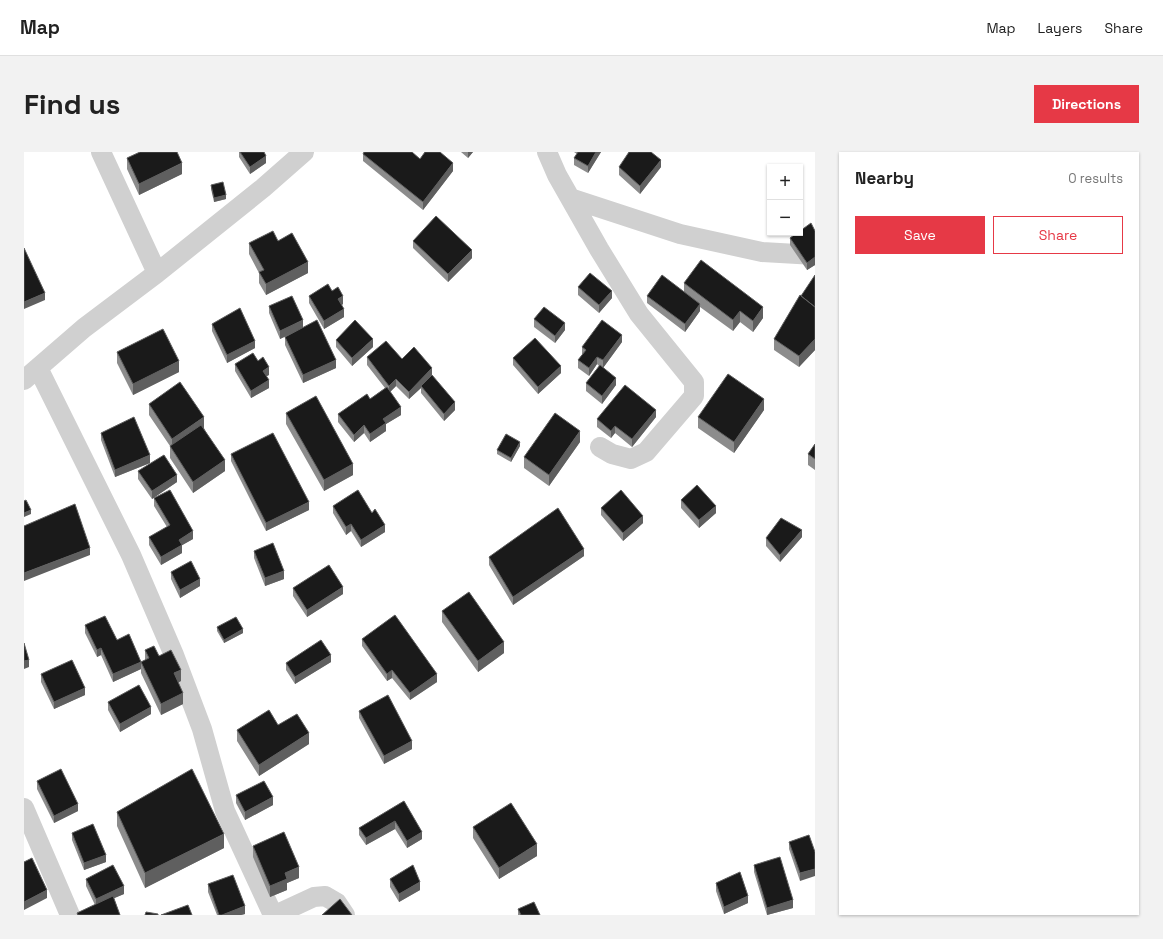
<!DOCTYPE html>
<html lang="en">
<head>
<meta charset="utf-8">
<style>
	:root { --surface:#fff; --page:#f2f2f2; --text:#222; --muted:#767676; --line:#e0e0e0; --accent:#e63946 }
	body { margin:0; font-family:"Space Grotesk",sans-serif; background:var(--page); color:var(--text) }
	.controls { position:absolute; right:12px; top:12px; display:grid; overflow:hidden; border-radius:0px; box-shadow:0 1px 3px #0004 }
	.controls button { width:36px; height:36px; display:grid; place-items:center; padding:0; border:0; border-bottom:1px solid var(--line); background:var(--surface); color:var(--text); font:20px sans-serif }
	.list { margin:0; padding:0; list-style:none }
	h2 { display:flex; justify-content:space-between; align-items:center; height:52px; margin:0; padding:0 16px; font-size:17px }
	h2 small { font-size:13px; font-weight:400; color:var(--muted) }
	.actions { display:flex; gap:8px; padding:12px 16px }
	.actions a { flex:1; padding:9px 0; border:1px solid var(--accent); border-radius:0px; text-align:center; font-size:14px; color:var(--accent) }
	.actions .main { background:var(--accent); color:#fff }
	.map { position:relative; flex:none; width:791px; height:763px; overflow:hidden; border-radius:0px }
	header { display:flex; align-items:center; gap:24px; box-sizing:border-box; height:56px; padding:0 20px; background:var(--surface); border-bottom:1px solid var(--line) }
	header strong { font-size:19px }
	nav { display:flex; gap:22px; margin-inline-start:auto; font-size:14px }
	.intro { display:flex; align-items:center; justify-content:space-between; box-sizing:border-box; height:96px; padding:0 24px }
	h1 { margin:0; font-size:28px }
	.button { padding:10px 18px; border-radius:0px; background:var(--accent); color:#fff; font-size:14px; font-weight:700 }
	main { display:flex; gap:24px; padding:0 24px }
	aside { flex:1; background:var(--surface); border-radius:0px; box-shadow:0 1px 3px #0004 }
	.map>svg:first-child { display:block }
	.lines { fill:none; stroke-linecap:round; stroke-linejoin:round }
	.minor { stroke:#d0d0d0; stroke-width:20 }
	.wall { fill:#8c8c8c }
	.shaded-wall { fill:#5f5f5f }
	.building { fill:#1a1a1a; stroke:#5f5f5f }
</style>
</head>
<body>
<header>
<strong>Map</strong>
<nav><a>Map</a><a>Layers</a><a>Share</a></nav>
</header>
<div class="intro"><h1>Find us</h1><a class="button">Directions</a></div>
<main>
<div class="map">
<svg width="791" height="763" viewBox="0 0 791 763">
	<rect width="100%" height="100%" fill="#fff"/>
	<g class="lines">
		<!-- minor -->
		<path class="minor" d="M77 0 133 121
			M523 0 533 23 575 97 615 162 670 230V244L622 300 607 307 588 302 576 295
			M546 46 656 82 738 100 791 103
			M14 216 107 403 150 503 178 577 201 659 249 763
			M0 228 60 176 133 121 239 36 280 0
			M0 656 46 763
			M251 763 290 745 301 744 313 751 321 763"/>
	</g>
	<!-- wall -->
	<path class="wall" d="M215 0H240L242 11 226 22 215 5Z
		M437 0H449L444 6Z
		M550 0H577L564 21 550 13V6L553 2Z
		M339 2 396 7 429 19 399 58 339 9Z
		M103 6 158 22 115 43 103 17Z
		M595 15H637L616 42 595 23Z
		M187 33 202 47 190 50 187 37Z
		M791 79V113L783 118 766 93V86Z
		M254 89 284 121 242 143 235 131V121L225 102V91Z
		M389 89 448 106 424 130 389 96Z
		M791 123V198L775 215 750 198V187Z
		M660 131 739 166 729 180 716 170 709 179 676 155V159L661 180 623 151V144L660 140Z
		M554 135 588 146 575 161 554 143Z
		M308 139 319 152 318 153 320 165 300 177 285 151V144Z
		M245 154 279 176 312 216 279 231 261 193V185L278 176 256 187 245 161Z
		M510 167 541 178 531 191 510 175Z
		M188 172 231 196 203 211 188 179Z
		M312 188 349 195 328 214 312 195Z
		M598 190 579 216 592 233 578 252 562 239V231L575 214 573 212 565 224 554 216V208L558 203V195Z
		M93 200 155 220 109 243 93 211Z
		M343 205 378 207 408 223 431 258 420 269 397 241V236L385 247 372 234 366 240 377 263 362 272V279L346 290 340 281 330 290 314 270V262L346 247 361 236 343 213Z
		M489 206 537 221 514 242 489 213Z
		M234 209 245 223 242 224 245 236 227 246 211 219V212Z
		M125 252 180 276 201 319 169 341 146 306V294L125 263Z
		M740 258 710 301 674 276V265Z
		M262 261 329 323 300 339 262 272Z
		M632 265 608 295 591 281 587 286 573 275V267Z
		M77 281 126 311 91 325 77 288Z
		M556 290 525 334 500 316V305Z
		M791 292V318L784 313V302Z
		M496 294 487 310 473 302V298Z
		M207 302 285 358 242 379 207 309Z
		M114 319 153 330 128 347 114 327Z
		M130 346 169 387 158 393V401L137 413 125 393V385L143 375 130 354Z
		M657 348 692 361 675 376 657 356Z
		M309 354 361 380 337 395 327 379 322 383 309 361Z
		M577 356 619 371 599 389 577 363Z
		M778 385 756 410 742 394V386Z
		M230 399 260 427 241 434 230 406Z
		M560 404 489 453 465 413V405Z
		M147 420 176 434 156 446 147 427Z
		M269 436 319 442 283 465 269 444Z
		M418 459 480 501 454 520 418 470Z
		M61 473 93 488 117 510 121 508V498L135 504 157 529 154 530 159 552 137 563 117 521V517L89 530 77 503 73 505 61 481Z
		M193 475 219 481 200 491 193 479Z
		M338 487 413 530 386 548 368 526 363 529 338 494Z
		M307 510 271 532 262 518V511Z
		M17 522 61 543 30 557 17 530Z
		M84 550 127 562 96 580 84 558Z
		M335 559 388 597 360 612 335 566Z
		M254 573 285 592 235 624 213 589V578Z
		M13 629 54 659 30 671 13 637Z
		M212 643 249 653 221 668 212 651Z
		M380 649 398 687 383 696 371 677 342 693 335 683V676Z
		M93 660 200 696 121 736 93 674Z
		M449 675 513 704 475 727 449 686Z
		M48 681 82 710 60 718 48 688Z
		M785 683 776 729 765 697V690Z
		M229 694 275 726 263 731V738L246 745 229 705Z
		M730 713 769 756 743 763 730 720Z
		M62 727 100 742 90 746 96 763H53V761L71 753 62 734Z
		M366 727 396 738 375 750 366 735Z
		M692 731 724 751 700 762 692 739Z
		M184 732 221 762 217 763H193L184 740Z
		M494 757 516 763H494Z"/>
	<!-- shaded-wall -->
	<path class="shaded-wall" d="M444 0H449L444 6Z
		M572 0H577L564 21V14Z
		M242 4V11L226 22V15Z
		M637 8V15L616 42V34Z
		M158 11V22L115 43V32Z
		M429 11V19L399 58V50Z
		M202 43V47L190 50V46Z
		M448 98V106L424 130V122Z
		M791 105V113L783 118V111Z
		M284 110V121L242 143V132Z
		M588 139V146L575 161V153Z
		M21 141V148L0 157V150Z
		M319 144V152L314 155V147Z
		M676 152V159L661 180V172Z
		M739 155V166L729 180V169Z
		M320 157V165L300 177V169Z
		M716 159V170L709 179V168Z
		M279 168V176L256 187V179Z
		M541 171V178L531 191V184Z
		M598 183V190L579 216V208Z
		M349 187V195L328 214V206Z
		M791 187V198L775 215V204Z
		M231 189V196L203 211V203Z
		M573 205V212L565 224V216Z
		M312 208V216L279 231V223Z
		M155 209V220L109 243V232Z
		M537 214V221L514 242V235Z
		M245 215V223L239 226V219Z
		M408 216V224L397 234V236L385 247V240Z
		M592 226V233L578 252V244Z
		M372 227V234L365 241V234Z
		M245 228V236L227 246V239Z
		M740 247V258L710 301V290Z
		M431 250V258L420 269V262Z
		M377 255V263L362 272V279L346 290V282L359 267Z
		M632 258V265L608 295V287Z
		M180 265V276L148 298V287Z
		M340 273V281L330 290V283Z
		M591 274V281L587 286V279Z
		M556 279V290L525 334V323Z
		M496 290V294L487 310V306Z
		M126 303V311L91 325V318Z
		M201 308V319L169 341V330Z
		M329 312V323L300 339V328Z
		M153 323V330L128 347V339Z
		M285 350V358L242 379V371Z
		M692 354V361L675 376V368Z
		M7 358V362L0 365V361Z
		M619 364V371L599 389V381Z
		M327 372V379L322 383V375Z
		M361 373V380L337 395V388Z
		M778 378V385L756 410V403Z
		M169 379V387L155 395V388Z
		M158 393V401L137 413V405Z
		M66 396V403L0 429V421Z
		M560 397V404L489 453V445Z
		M260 419V427L241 434V426Z
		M176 427V434L156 446V438Z
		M319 435V442L283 465V458Z
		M219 477V481L200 491V488Z
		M480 490V501L454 520V509Z
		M77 496V503L73 505V498Z
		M307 503V510L271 532V525Z
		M5 508V515L0 517V509Z
		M117 510V517L89 530V522Z
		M157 518V529L150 533V521Z
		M368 518V526L363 529V522Z
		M413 522V530L386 548V541Z
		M61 536V543L30 557V550Z
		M159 541V552L137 563V552Z
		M127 555V562L96 580V572Z
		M285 581V592L235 624V613Z
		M388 589V597L360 612V604Z
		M249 645V653L221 668V660Z
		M54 652V659L30 671V664Z
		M371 669V677L342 693V686Z
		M398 680V687L383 696V689Z
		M200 682V696L121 736V721Z
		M513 692V704L475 727V716Z
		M82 703V710L60 718V711Z
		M275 715V726L263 731V738L246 745V734L261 721Z
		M791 717V724L776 729V721Z
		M396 730V738L375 750V742Z
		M100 734V742L72 754V747Z
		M23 738V746L0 758V750Z
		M724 744V751L700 762V755Z
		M769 748V756L743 763V756Z
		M221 754V762L217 763H198Z"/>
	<!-- building -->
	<path class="building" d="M116 0H153L158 11 115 32 103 6Z
		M216 0H240L242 4 226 15Z
		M340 0H388L396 7 401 0H416L429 11 399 50 339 2Z
		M554 0H572L564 14 550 6Z
		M605 0H627L637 8 616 34 595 15Z
		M199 30 202 43 190 46 187 33Z
		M412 64 448 98 424 122 389 89Z
		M787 71 791 79V105L783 111 766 86 773 81H776V79Z
		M249 79 254 89 268 81 284 110 242 132 235 120 240 118 225 91Z
		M0 96 21 141 0 150Z
		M677 108 739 155 729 169 716 159 709 168 660 131Z
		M566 121 588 139 575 153 554 135Z
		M638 123 676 152 661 172 623 144Z
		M791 123V155L777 144Z
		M304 132 308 139 314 135 319 144 314 147 320 157 300 169 285 144Z
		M776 143 791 155V187L775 204 750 187Z
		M268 144 279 168 256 179 245 154Z
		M520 155 541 171 531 184 510 167Z
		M216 156 231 189 203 203 188 172Z
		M293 168 312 208 279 223 261 185Z
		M331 168 349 187 328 206 312 188Z
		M578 168 598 183 579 208 573 205 565 216 554 208 562 198 558 195Z
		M139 177 155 209 109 232 93 200Z
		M511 186 537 214 514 235 489 206Z
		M362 189 378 207 390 195 408 216 385 240 372 227 365 234 343 205Z
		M229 201 234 209 239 205 245 215 239 219 245 228 227 239 211 212Z
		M576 213 592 226 578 244 562 231Z
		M704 222 740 247 710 290 674 265Z
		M408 223 431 250 420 262 397 234Z
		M156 230 180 265 148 287 125 252Z
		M601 233 632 258 608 287 591 274 587 279 573 267Z
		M363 235 377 255 359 267 362 271 346 282 340 273 330 283 314 262 343 242 346 247Z
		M292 244 329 312 300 328 262 261Z
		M531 261 556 279 525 323 500 305Z
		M110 265 126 303 91 318 77 281Z
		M177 273 201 308 169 330 146 294Z
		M249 281 285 350 242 371 207 302Z
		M482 282 496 290 487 306 473 298Z
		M791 292V307L784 302Z
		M140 303 153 323 128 339 114 319Z
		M673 333 692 354 675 368 657 348Z
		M146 338 169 379 155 388 158 393 137 405 125 385 146 373 130 346Z
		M334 338 348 361 351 357 361 373 337 388 327 372 322 375 309 354Z
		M597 338 619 364 599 381 577 356Z
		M2 348 7 358 0 361V349Z
		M51 352 66 396 0 421V374Z
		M534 356 560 397 489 445 465 405Z
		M757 366 778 378 756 403 742 386Z
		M249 391 260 419 241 426 230 399Z
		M167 409 176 427 156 438 147 420Z
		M305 413 319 435 283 458 269 436Z
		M445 440 480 490 454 509 418 459Z
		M371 463 413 522 386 541 368 518 363 522 338 487Z
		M81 464 93 488 105 482 117 510 89 522 77 496 73 498 61 473Z
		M212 465 219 477 200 488 193 475Z
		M297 488 307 503 271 525 262 511Z
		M0 491 5 508 0 509Z
		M130 494 135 504 147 498 157 518 150 521 159 541 137 552 117 510 125 506 121 498Z
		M48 508 61 536 30 550 17 522Z
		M115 533 127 555 96 572 84 550Z
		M364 543 388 589 360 604 335 559Z
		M245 558 254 573 273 562 285 581 235 613 213 578Z
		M37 617 54 652 30 664 13 629Z
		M168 617 200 682 121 721 93 660Z
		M240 629 249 645 221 660 212 643Z
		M380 649 398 680 383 689 371 669 342 686 335 676Z
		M487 651 513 692 475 716 449 675Z
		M69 672 82 703 60 711 48 681Z
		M260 680 275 715 261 721 263 727 246 734 229 694Z
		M785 683 791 700V717L776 721 765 690Z
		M756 705 769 748 743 756 730 713Z
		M8 706 23 738 0 750V710Z
		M89 713 100 734 72 747 62 727Z
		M389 713 396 730 375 742 366 727Z
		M716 720 724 744 700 755 692 731Z
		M209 723 221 754 198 763H195L184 732Z
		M89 744 96 763H54L53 761Z
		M316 747 328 763H298Z
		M510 750 516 763H497L494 757Z
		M164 753 168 763H137Z
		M122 760 134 762V763H121Z"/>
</svg>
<div class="controls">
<button>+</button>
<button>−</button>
</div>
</div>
<aside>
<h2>Nearby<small>0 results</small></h2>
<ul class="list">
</ul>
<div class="actions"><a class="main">Save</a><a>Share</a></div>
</aside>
</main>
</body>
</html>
